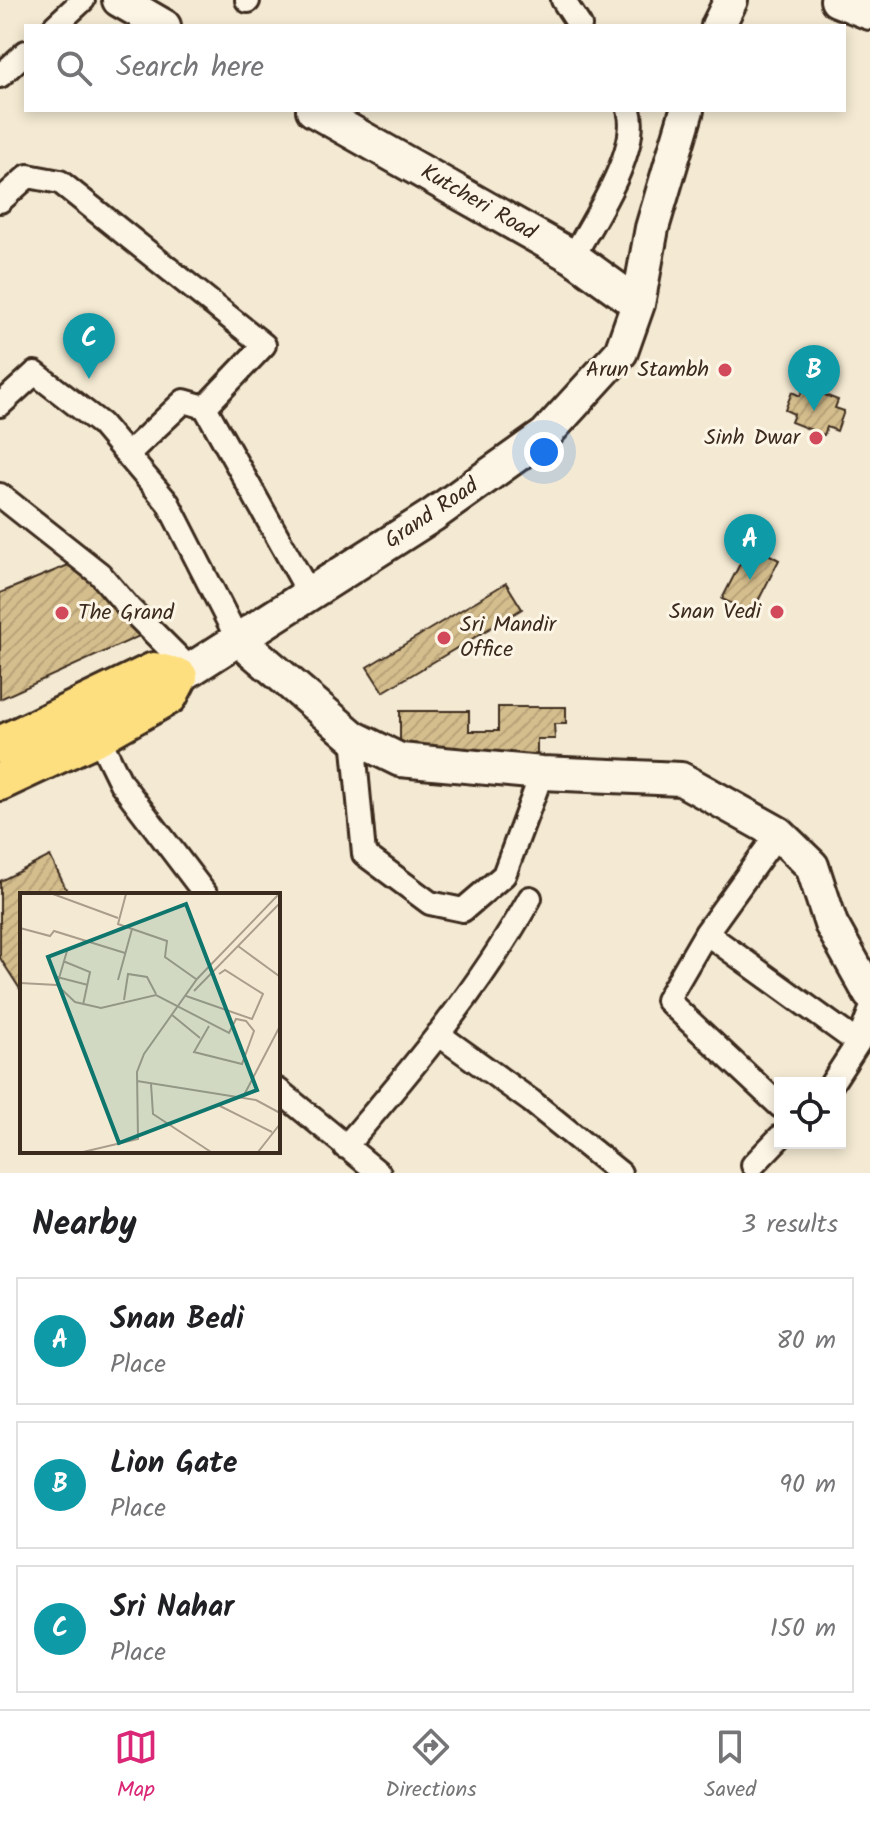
<!DOCTYPE html>
<html lang="en">
<head>
<meta charset="utf-8">
<style>
	:root { --surface:#fff; --page:#f2f2f2; --text:#202124; --muted:#757577; --line:#e0e0e0; --accent:#db2777 }
	body { margin:0; font-family:Kalam,sans-serif; background:var(--page); color:var(--text) }
	.controls { position:absolute; right:24px; bottom:24px; display:grid; overflow:hidden; border-radius:0px; box-shadow:0 4px 12px #0003 }
	.controls button { width:72px; height:72px; display:grid; place-items:center; padding:0; border:0; border-bottom:2px solid var(--line); background:var(--surface); color:var(--text); font:40px sans-serif }
	.you { position:absolute; left:544px; top:452px; width:28px; height:28px; margin:-20px; border:6px solid #fff; border-radius:50%; background:#1a73e8; box-shadow:0 0 0 12px #1a73e833 }
	.badge { display:grid; place-items:center; width:52px; height:52px; border-radius:50%; background:var(--accent); color:#fff; font-size:26px; font-weight:700 }
	.pin { position:absolute; translate:-50% -66px; filter:drop-shadow(0 2px 4px #0008) }
	.pin::after { content:''; position:absolute; top:42px; width:28px; height:24px; background:inherit; clip-path:polygon(0 0,100% 0,50% 100%) }
	.list { margin:0; padding:0; list-style:none }
	h2 { display:flex; justify-content:space-between; align-items:center; height:104px; margin:0; padding:0 32px; font-size:34px }
	h2 small { font-size:26px; font-weight:400; color:var(--muted) }
	.list li { display:grid; grid-template-columns:52px 1fr auto; gap:24px; align-items:center; box-sizing:border-box; height:128px; margin:0 16px 16px; padding:0 16px; border:2px solid var(--line); border-radius:0px }
	.list b { display:block; font-size:30px; white-space:nowrap }
	.list p { margin:0; font-size:26px; white-space:nowrap; color:var(--muted) }
	.list em { font-size:26px; font-style:normal; color:var(--muted) }
	.icon { flex:none; width:44px; height:44px; fill:none; stroke:currentColor; stroke-width:2; stroke-linecap:round; stroke-linejoin:round }
	.map { position:relative; flex:none; width:870px; height:1173px; overflow:hidden }
	.search { position:absolute; background:var(--surface); box-shadow:0 4px 12px #0003; left:24px; right:24px; top:24px; height:88px; display:flex; align-items:center; gap:20px; box-sizing:border-box; padding:0 28px; border-radius:0px; color:var(--muted); font-size:30px }
	.sheet { height:536px; background:var(--surface) }
	nav { display:flex; justify-content:space-around; align-items:center; box-sizing:border-box; height:112px; border-top:2px solid var(--line); background:var(--surface); font-size:22px; color:var(--muted) }
	nav a { display:grid; justify-items:center; gap:4px }
	nav .on { color:var(--accent) }
	.map>svg:first-child { display:block }
	.building { fill:url(#building-hatch); stroke:#3b2a1e; stroke-width:2 }
	.lines { fill:none; stroke-linecap:round; stroke-linejoin:round }
	.street-casing { stroke:#3b2a1e; stroke-width:28 }
	.secondary-casing { stroke:#3b2a1e; stroke-width:38 }
	.primary-casing { stroke:#3b2a1e; stroke-width:42 }
	.street { stroke:#fcf5e5; stroke-width:22 }
	.secondary { stroke:#fcf5e5; stroke-width:32 }
	.primary { stroke:#fedf80; stroke-width:36 }
	.poi-dot { fill:#d1495b; stroke:#fcf5e5; stroke-width:3 }
	.labels { text-anchor:middle; dominant-baseline:central; stroke-width:6; stroke-linejoin:round; paint-order:stroke }
	.street-label { font-size:22px; fill:#3b2a1e; stroke:#fcf5e5 }
	.poi-label { font-size:22px; fill:#3b2a1e; stroke:#fcf5e5; text-anchor:end }
	.inset-road { fill:none; stroke:#aa9d8b; stroke-width:2 }
	.view { fill:#0f766e; fill-opacity:0.15; stroke:#0f766e; stroke-width:4 }
	.inset-edge { fill:none; stroke:#3b2a1e; stroke-width:4 }
</style>
</head>
<body>
<div class="map">
<svg width="870" height="1173" viewBox="0 0 870 1173">
	<defs>
		<pattern id="building-hatch" width="6" height="6" patternUnits="userSpaceOnUse" patternTransform="scale(2)"><rect width="6" height="6" fill="#d5be8d"/><path d="M-1 1l2-2M0 6l6-6M5 7l2-2" fill="none" stroke="#b8a379"/></pattern>
	</defs>
	<rect width="100%" height="100%" fill="#f4ead3"/>
	<filter id="ink" filterUnits="userSpaceOnUse"><feTurbulence type="fractalNoise" baseFrequency=".0125" numOctaves="2"/><feDisplacementMap in="SourceGraphic" scale="16" xChannelSelector="R" yChannelSelector="G"/><feConvolveMatrix kernelMatrix="1 2 1 2 8 2 1 2 1" color-interpolation-filters="sRGB"/></filter>
	<g filter="url(#ink)">
		<!-- building -->
		<path class="building" d="M804 387 838 400 835 408 844 411 837 431 827 427 824 435 791 422 794 414 785 410 792 392 800 396Z
			M750 544 779 560 752 613 722 599Z
			M76 562 144 634 0 699V593Z
			M506 583 522 609 383 692 367 667Z
			M498 707H566V724H554L555 739H537V756H400V711H469V731H498Z
			M50 856 69 895H22V992L0 958V881Z"/>
		<g class="lines">
			<defs>
				<path id="street" d="M247 0 248 1
					M563 0 580 26
					M55 26 83 0
					M0 76 26 52
					M0 201 28 176 60 182 264 345 205 407 184 401 127 455
					M573 257C592 222 641 150 629 110
					M0 405 35 373 101 424 168 503 237 638
					M205 407 309 593
					M0 495 100 574 129 608 190 669
					M98 736 121 783 206 895
					M353 737 364 854 430 903 463 910 504 875 542 773
					M778 833 706 933 667 1000 780 1106
					M706 933 858 1043
					M438 1034 531 1101 620 1173
					M832 1083 858 1043 870 1012
					M278 1090 379 1173
					M345 1147C413 1068 479 989 530 898
					M753 1165 780 1137"/>
				<path id="secondary" d="M119 0 164 26
					M837 0 870 13
					M718 26 731 0
					M313 110 573 257 638 304
					M237 638 353 737 400 760 542 773 681 779 778 833 812 866 831 924 870 994
					M179 677 433 515 545 435 621 352 638 304 652 228 687 110"/>
				<path id="primary" d="M0 745 154 671 179 677 169 696 98 736 0 782"/>
			</defs>
			<!-- street casing -->
			<use href="#street" class="street-casing"/>
			<!-- secondary casing -->
			<use href="#secondary" class="secondary-casing"/>
			<!-- primary casing -->
			<use href="#primary" class="primary-casing"/>
			<!-- street -->
			<use href="#street" class="street"/>
			<!-- secondary -->
			<use href="#secondary" class="secondary"/>
			<!-- primary -->
			<use href="#primary" class="primary"/>
		</g>
	</g>
	<!-- markers -->
	<g class="poi-dot">
		<circle cx="725" cy="370" r="8"/>
		<circle cx="816" cy="438" r="8"/>
		<circle cx="777" cy="612" r="8"/>
		<circle cx="62" cy="613" r="8"/>
		<circle cx="444" cy="638" r="8"/>
	</g>
	<g class="labels">
		<!-- street labels -->
		<g class="street-label">
			<text transform="translate(478 203) rotate(30)">Kutcheri Road</text>
			<text transform="translate(432 514) rotate(-34)">Grand Road</text>
		</g>
		<!-- poi labels -->
		<g class="poi-label">
			<text x="709" y="370">Arun Stambh</text>
			<text x="800" y="438">Sinh Dwar</text>
			<text x="761" y="612">Snan Vedi</text>
			<text x="78" y="613" text-anchor="start">The Grand</text>
			<text x="460" y="625" text-anchor="start">Sri Mandir<tspan x="460" dy="25">Office</tspan></text>
		</g>
	</g>
	<!-- overview -->
	<g transform="translate(20 893)">
		<rect width="260" height="260" fill="#f4ead3"/>
		<path class="inset-road" d="M33 1 98 25M106 1 98 31 147 48 145 64 176 86M0 35 30 43 34 38 105 60M218 53 259 83M43 68 70 79 63 112M37 84 68 92M98 87 112 36M0 90 37 92 55 109 81 115 136 102 209 140 216 126 226 128 234 138 222 171 174 159 189 133M37 92 47 58M174 98 260 10M166 103 232 126 243 101 205 77 199 81M104 107 108 81 127 84 136 101M152 122 180 145M117 188 236 207 260 220M131 191 133 221 191 259M223 204 260 133M198 212 252 239M63 259 118 246 117 179 124 161 177 86 259 1M238 259 260 231"/>
		<path class="view" d="M166 11 237 197 99 250 28 64Z"/>
		<rect width="260" height="260" class="inset-edge"/>
	</g>
</svg>
<div class="controls">
<button><svg class="icon" aria-label="locate" viewBox="0 0 24 24"><circle cx="12" cy="12" r="6"/><path d="M12 2v4M12 18v4M2 12h4M18 12h4"/></svg></button>
</div>
<div class="you"></div>
<div class="pin badge" style="left:750px;top:580px;background:#0f9aa8">A</div>
<div class="pin badge" style="left:814px;top:411px;background:#0f9aa8">B</div>
<div class="pin badge" style="left:89px;top:379px;background:#0f9aa8">C</div>
<div class="search"><svg class="icon" aria-label="search" viewBox="0 0 24 24"><circle cx="10" cy="10" r="6"/><path d="M15 15l6 6"/></svg>Search here</div>
</div>
<section class="sheet">
<h2>Nearby<small>3 results</small></h2>
<ul class="list">
<li><span class="badge" style="background:#0f9aa8">A</span><div><b>Snan Bedi</b><p>Place</p></div><em>80 m</em></li>
<li><span class="badge" style="background:#0f9aa8">B</span><div><b>Lion Gate</b><p>Place</p></div><em>90 m</em></li>
<li><span class="badge" style="background:#0f9aa8">C</span><div><b>Sri Nahar</b><p>Place</p></div><em>150 m</em></li>
</ul>
</section>
<nav>
<a class="on"><svg class="icon" aria-label="map" viewBox="0 0 24 24"><path d="M3 6l6-2 6 2 6-2v14l-6 2-6-2-6 2zM9 4v14M15 6v14"/></svg>Map</a>
<a><svg class="icon" aria-label="directions" viewBox="0 0 24 24"><path d="M12 3l9 9-9 9-9-9zM9 14v-3h6M13 9l2 2-2 2"/></svg>Directions</a>
<a><svg class="icon" aria-label="saved" viewBox="0 0 24 24"><path d="M7 4h10v16l-5-4-5 4z"/></svg>Saved</a>
</nav>
</body>
</html>
